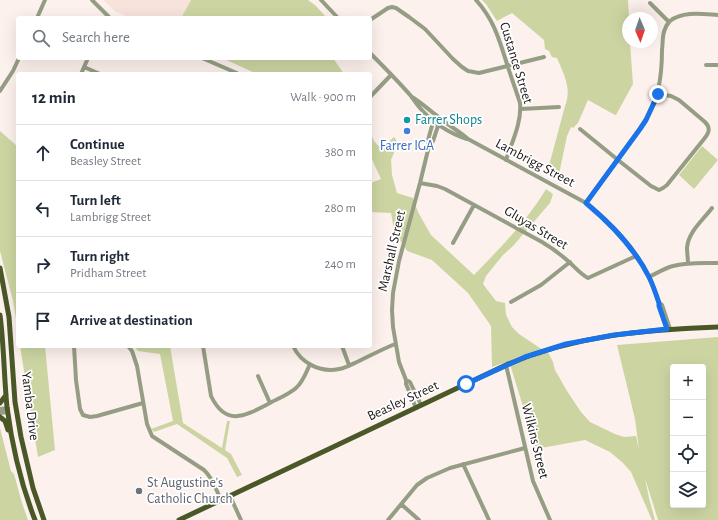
<!DOCTYPE html>
<html lang="en">
<head>
<meta charset="utf-8">
<style>
	:root { --surface:#fff; --page:#f6f6f7; --text:#1f2937; --muted:#747a83; --line:#e0e1e3 }
	body { margin:0; font-family:"Alegreya Sans",sans-serif; background:var(--page); color:var(--text) }
	.controls { position:absolute; right:12px; bottom:12px; display:grid; overflow:hidden; border-radius:4px; box-shadow:0 4px 16px #0002 }
	.controls button { width:36px; height:36px; display:grid; place-items:center; padding:0; border:0; border-bottom:1px solid var(--line); background:var(--surface); color:var(--text); font:20px sans-serif }
	.compass { position:absolute; left:622px; top:12px; width:36px; height:36px; border-radius:50%; background:var(--surface); box-shadow:0 4px 16px #0002; rotate:178deg }
	.stop { position:absolute; width:12px; height:12px; margin:-9px; border:3px solid #1a73e8; border-radius:50%; background:#fff }
	.stop.end { background:#1a73e8; border-color:#fff; box-shadow:0 1px 4px #0008 }
	.list { margin:0; padding:0; list-style:none }
	h2 { display:flex; justify-content:space-between; align-items:center; height:52px; margin:0; padding:0 16px; font-size:17px }
	h2 small { font-size:13px; font-weight:400; color:var(--muted) }
	.list li { display:grid; grid-template-columns:26px 1fr auto; gap:12px; align-items:center; box-sizing:border-box; height:56px; padding:0 16px; border-top:1px solid var(--line) }
	.list b { display:block; font-size:15px; white-space:nowrap }
	.list p { margin:0; font-size:13px; white-space:nowrap; color:var(--muted) }
	.list em { font-size:13px; font-style:normal; color:var(--muted) }
	.icon { flex:none; width:22px; height:22px; fill:none; stroke:currentColor; stroke-width:2; stroke-linecap:round; stroke-linejoin:round }
	.map { position:relative; flex:none; width:718px; height:520px; overflow:hidden }
	.search { position:absolute; background:var(--surface); box-shadow:0 4px 16px #0002; left:16px; top:16px; width:356px; height:44px; display:flex; align-items:center; gap:10px; box-sizing:border-box; padding:0 14px; border-radius:4px; color:var(--muted); font-size:15px }
	.panel { position:absolute; background:var(--surface); box-shadow:0 4px 16px #0002; left:16px; top:72px; width:356px; height:276px; border-radius:4px }
	.map>svg:first-child { display:block }
	.built { fill:#f7e3db }
	.green { fill:#ccd5a2; fill-rule:evenodd }
	.lines { fill:none; stroke-linecap:round; stroke-linejoin:round }
	.minor { stroke:#959e84; stroke-width:4 }
	.major { stroke:#4a5828; stroke-width:5 }
	.route { stroke:#1a73e8; stroke-width:5 }
	.culture-dot { fill:#0f9aa8; stroke:#fff; stroke-width:1.5 }
	.shop-dot { fill:#3f7fe0; stroke:#fff; stroke-width:1.5 }
	.worship-dot { fill:#6b7280; stroke:#fff; stroke-width:1.5 }
	.labels { text-anchor:middle; dominant-baseline:central; stroke-width:3.5; stroke-linejoin:round; paint-order:stroke }
	.street-label { font-size:14px; fill:#1c1817; stroke:#fff }
	.culture-label { font-size:14px; fill:#0d838f; stroke:#fff; text-anchor:start }
	.shop-label { font-size:14px; fill:#366cbe; stroke:#fff }
	.worship-label { font-size:14px; fill:#5b616d; stroke:#fff; text-anchor:start }
</style>
</head>
<body>
<div class="map">
<svg width="718" height="520" viewBox="0 0 718 520">
	<rect width="100%" height="100%" fill="#fdf1ed"/>
	<!-- built -->
	<path class="built" d="M103 0H191L181 18H131L116 12Z"/>
	<!-- green -->
	<path class="green" d="M191 0H308L315 5 327 18H181Z
		M482 0H628L629 18H628V42H630L633 84 616 115H615L588 100 578 123 573 128 571 127 567 136 558 179 547 173 565 106C572 88 564 75 557 58L552 57 549 51 545 49 544 40 512 13 497 21 486 4Z
		M222 58H333L344 74H257Z
		M0 131 18 147V331L13 301 0 251Z
		M370 132 374 141 381 149 394 137 398 143 391 160 392 175 397 193 413 198 418 212 431 235 474 275C500 248 527 221 546 189L553 194 550 203 513 246 503 255 486 276 483 284 496 301 505 303 506 315 512 327 519 334 549 354 553 362 555 370 567 391 581 412 590 422 615 434 624 437 636 436 639 450 635 419 617 345 718 337V520H658L645 478 649 498 655 520H652L631 472 623 463 610 452 585 440 536 449 509 361 492 367 491 326 468 293 432 260 407 251 402 242 396 241 391 213 370 212V183L381 179 370 155ZM673 367H703V505H673Z
		M702 146 718 160 694 189 679 175Z
		M20 346H45L55 450 38 457Z
		M134 346H170L183 423 222 448 227 421H230L225 450 231 454 242 475 237 477 227 458 177 424 154 432 151 429 173 421 160 354 138 351Z
		M0 428 11 471 14 474 22 503 28 520H0Z"/>
	<g class="lines">
		<!-- minor -->
		<path class="minor" d="M92 0 110 18
			M321 0 338 18
			M476 0C494 20 499 39 507 64 511 77 516 90 520 103 522 122 512 142 506 160
			M650 3 669 22
			M37 18 45 0
			M370 20 388 8 392 7 396 8 409 17 425 29 453 59 462 67 468 71 479 73 544 57
			M370 53C384 67 398 81 411 96 414 100 417 105 420 108 432 122 450 134 467 139
			M202 58 239 74
			M706 65H718
			M84 67 100 74
			M81 74 88 58
			M0 91 13 71 19 58
			M370 97 391 75
			M412 97C422 103 430 111 440 118 449 126 459 131 468 139L586 203C611 224 635 247 649 277 653 285 656 294 659 303L662 305 670 329
			M521 109 559 107
			M580 129 618 160 651 186 659 190 663 188 667 185 704 139C709 133 711 128 705 122L679 100 671 96 658 94
			M429 148 433 141 439 123
			M420 183 437 186 445 189 542 242C552 248 560 254 568 261 575 267 580 274 588 278L636 256
			M586 203 640 129C648 117 655 104 658 90 661 77 662 63 662 50 663 43 662 35 665 29 666 26 668 23 670 21 683 11 702 14 718 15
			M453 243 474 205
			M688 264C688 258 687 253 687 248 688 232 703 220 712 208
			M649 277C657 273 665 268 673 266 687 262 703 263 718 263
			M511 302 541 285 570 262
			M659 303V306L667 329
			M74 346 76 380 80 409 83 415 90 417 97 416 143 403
			M128 346 132 351 137 366 147 424 152 436 204 470C213 478 216 490 221 500
			M203 346 211 396C226 427 245 416 268 404 277 399 288 395 296 388 303 382 306 373 310 364
			M293 346C301 363 320 373 339 369 346 368 352 364 359 361 371 355 383 349 395 344
			M342 346 349 365
			M506 365 533 481 550 520
			M258 376 270 403
			M406 380 410 382 421 405
			M416 408 406 384V380L399 362 393 327 392 310 393 293 399 261 420 183 428 150V140L435 115
			M0 409 8 408
			M0 413 8 412
			M463 464 489 520
			M230 496 241 520
			M401 504 419 520
			M388 520 417 485 427 478 450 468 525 448"/>
		<!-- major -->
		<path class="major" d="M0 268 9 317 15 402 21 437 33 488 44 520
			M0 315C4 346 4 377 7 407 12 446 21 484 35 520
			M0 403 6 395
			M0 417 5 421 8 430
			M179 520 506 365C576 335 643 330 718 327"/>
	</g>
	<g class="lines">
		<!-- route -->
		<path class="route" d="M466 384 525 357 566 344 614 335 667 329 659 306V303C656 294 653 285 649 277 634 247 611 224 586 203L640 129 646 120 658 94"/>
	</g>
	<!-- markers -->
	<circle class="culture-dot" cx="407" cy="120" r="4"/>
	<circle class="shop-dot" cx="407" cy="131" r="4"/>
	<circle class="worship-dot" cx="139" cy="491" r="4"/>
	<g class="labels">
		<!-- street labels -->
		<g class="street-label">
			<text transform="translate(516 63) rotate(73)">Custance Street</text>
			<text transform="translate(535 163) rotate(28)">Lambrigg Street</text>
			<text transform="translate(536 228) rotate(31)">Gluyas Street</text>
			<text transform="translate(392 251) rotate(-77)">Marshall Street</text>
			<text transform="translate(403 401) rotate(-25)">Beasley Street</text>
			<text transform="translate(30 406) rotate(83)">Yamba Drive</text>
			<text transform="translate(535 441) rotate(76)">Wilkins Street</text>
		</g>
		<!-- culture labels -->
		<g class="culture-label">
			<text x="415" y="120">Farrer Shops</text>
		</g>
		<!-- shop labels -->
		<g class="shop-label">
			<text x="407" y="146">Farrer IGA</text>
		</g>
		<!-- worship labels -->
		<g class="worship-label">
			<text x="147" y="483">St Augustine's<tspan x="147" dy="16">Catholic Church</tspan></text>
		</g>
	</g>
</svg>
<div class="controls">
<button>+</button>
<button>−</button>
<button><svg class="icon" aria-label="locate" viewBox="0 0 24 24"><circle cx="12" cy="12" r="6"/><path d="M12 2v4M12 18v4M2 12h4M18 12h4"/></svg></button>
<button><svg class="icon" aria-label="layers" viewBox="0 0 24 24"><path d="M12 4l9 5-9 5-9-5zM3 14l9 5 9-5"/></svg></button>
</div>
<svg class="compass" viewBox="-18 -18 36 36"><path d="M0-13l5 13h-10z" fill="#e53935"/><path d="M0 13l5-13h-10z" fill="#747a83"/></svg>
<div class="stop" style="left:466px;top:384px"></div>
<div class="stop end" style="left:658px;top:94px"></div>
<div class="search"><svg class="icon" aria-label="search" viewBox="0 0 24 24"><circle cx="10" cy="10" r="6"/><path d="M15 15l6 6"/></svg>Search here</div>
<section class="panel">
<h2>12 min<small>Walk · 900 m</small></h2>
<ul class="list">
<li><svg class="icon" aria-label="ahead" viewBox="0 0 24 24"><path d="M12 20V5M6 11l6-6 6 6"/></svg><div><b>Continue</b><p>Beasley Street</p></div><em>380 m</em></li>
<li><svg class="icon" aria-label="left" viewBox="0 0 24 24"><path d="M17 20v-9H6M10 6l-5 5 5 5"/></svg><div><b>Turn left</b><p>Lambrigg Street</p></div><em>280 m</em></li>
<li><svg class="icon" aria-label="right" viewBox="0 0 24 24"><path d="M7 20v-9h11M14 6l5 5-5 5"/></svg><div><b>Turn right</b><p>Pridham Street</p></div><em>240 m</em></li>
<li><svg class="icon" aria-label="arrive" viewBox="0 0 24 24"><path d="M6 21V4h12l-3 4 3 4H6"/></svg><div><b>Arrive at destination</b></div></li>
</ul>
</section>
</div>
</body>
</html>
